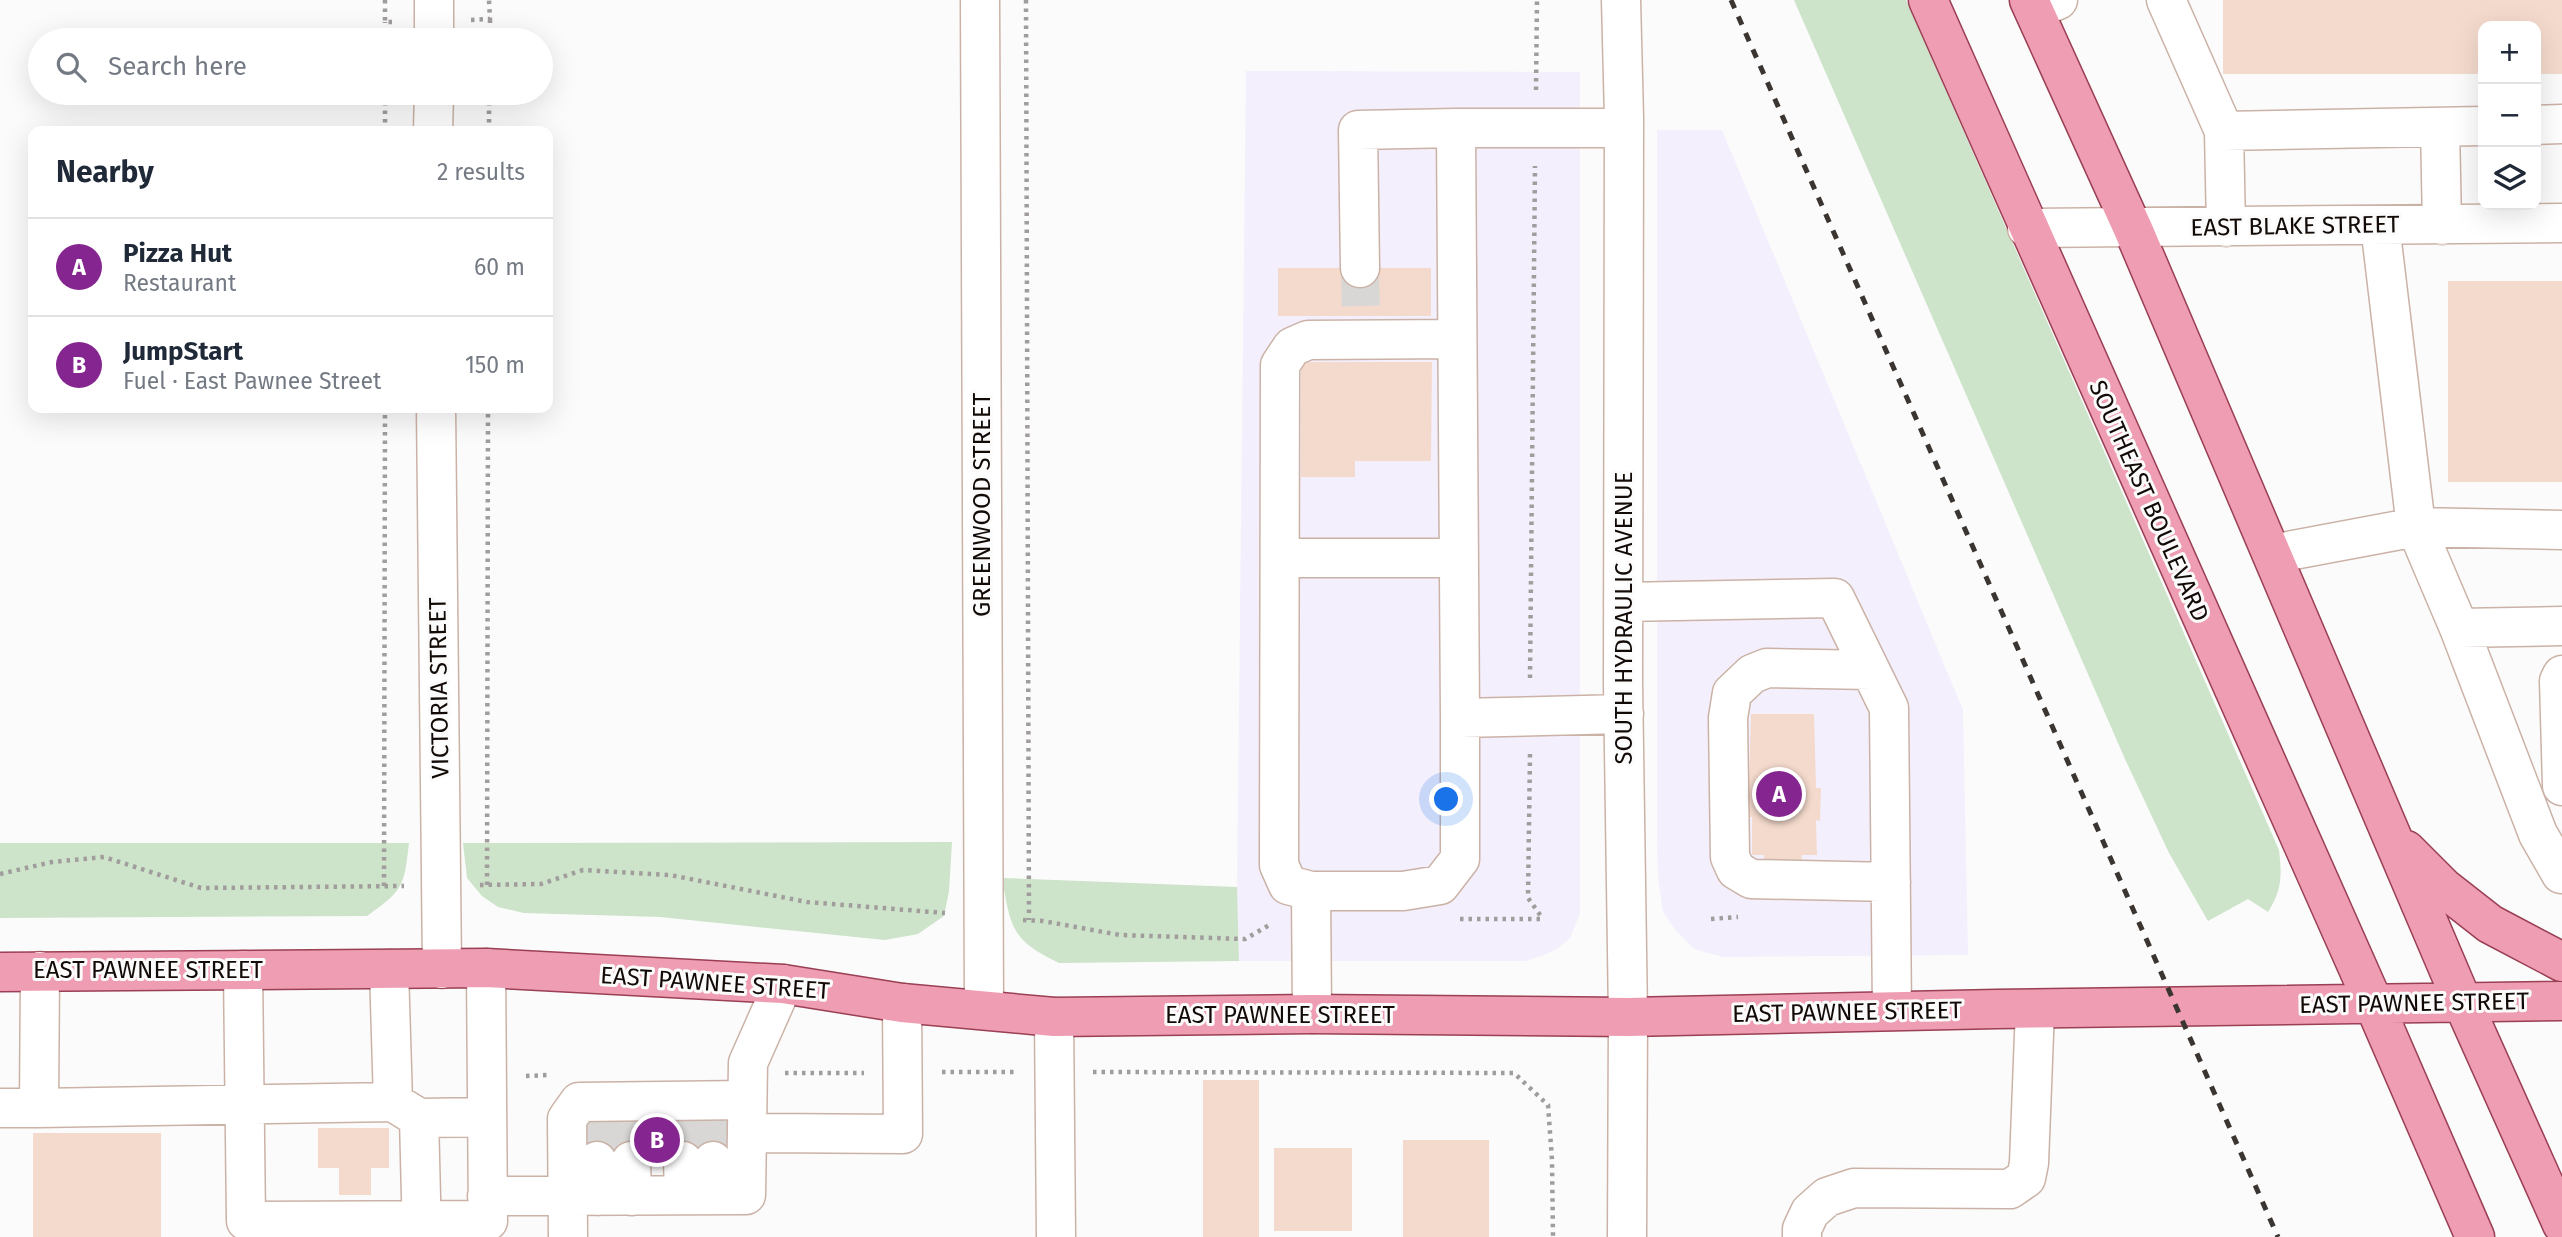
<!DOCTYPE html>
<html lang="en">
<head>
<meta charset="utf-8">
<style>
	:root { --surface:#fff; --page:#f6f6f7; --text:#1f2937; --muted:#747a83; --line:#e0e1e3; --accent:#85258f }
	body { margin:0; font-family:"Fira Sans",sans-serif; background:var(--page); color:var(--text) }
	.controls { position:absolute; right:21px; top:21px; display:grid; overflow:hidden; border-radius:14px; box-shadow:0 7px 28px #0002 }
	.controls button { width:63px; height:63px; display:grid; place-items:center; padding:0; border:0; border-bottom:2px solid var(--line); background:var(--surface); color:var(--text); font:35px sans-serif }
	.you { position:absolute; left:1447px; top:800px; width:24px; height:24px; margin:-18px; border:5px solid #fff; border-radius:50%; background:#1a73e8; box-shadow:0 0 0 10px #1a73e833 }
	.badge { display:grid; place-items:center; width:46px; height:46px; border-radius:50%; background:var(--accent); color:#fff; font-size:23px; font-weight:700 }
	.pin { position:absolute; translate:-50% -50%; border:4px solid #fff; box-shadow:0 2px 7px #0006 }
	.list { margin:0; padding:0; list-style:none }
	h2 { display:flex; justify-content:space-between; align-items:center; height:91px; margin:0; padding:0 28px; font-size:30px }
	h2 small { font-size:23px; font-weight:400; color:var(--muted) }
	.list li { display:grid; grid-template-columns:46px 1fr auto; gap:21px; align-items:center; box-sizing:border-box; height:98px; padding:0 28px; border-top:2px solid var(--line) }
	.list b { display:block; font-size:26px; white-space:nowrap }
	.list p { margin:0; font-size:23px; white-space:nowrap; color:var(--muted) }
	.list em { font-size:23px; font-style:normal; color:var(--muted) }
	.icon { flex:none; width:38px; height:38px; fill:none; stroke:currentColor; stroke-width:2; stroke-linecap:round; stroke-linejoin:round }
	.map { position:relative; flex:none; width:2562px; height:1237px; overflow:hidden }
	.search { position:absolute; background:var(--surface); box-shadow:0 7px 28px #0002; left:28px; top:28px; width:525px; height:77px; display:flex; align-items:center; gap:18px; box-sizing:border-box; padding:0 24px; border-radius:38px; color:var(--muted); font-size:26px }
	.panel { position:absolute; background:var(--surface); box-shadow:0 7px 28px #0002; left:28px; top:126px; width:525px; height:287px; border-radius:14px }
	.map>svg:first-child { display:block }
	.commercial { fill:#f4effc }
	.green { fill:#cde4ca }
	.building { fill:#f4dacd }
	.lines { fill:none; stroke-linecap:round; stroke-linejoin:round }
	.minor-tunnel { stroke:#d8d7d6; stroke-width:38; stroke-dasharray:38 19; stroke-linecap:butt }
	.minor-casing { stroke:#cbb2a6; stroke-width:41 }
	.major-casing { stroke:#9a3f54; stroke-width:41 }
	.path { stroke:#a09d9c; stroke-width:4.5; stroke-dasharray:3.5 5; stroke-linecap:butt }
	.minor { stroke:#fff; stroke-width:38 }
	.major { stroke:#ee9db2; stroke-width:38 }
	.rail { stroke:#3b3531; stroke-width:5; stroke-dasharray:9 9; stroke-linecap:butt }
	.labels { text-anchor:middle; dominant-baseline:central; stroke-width:6; stroke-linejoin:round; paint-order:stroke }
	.street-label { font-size:24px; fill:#120a06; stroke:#fbfbfb }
</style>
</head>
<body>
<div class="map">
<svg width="2562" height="1237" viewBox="0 0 2562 1237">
	<rect width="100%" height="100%" fill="#fbfbfb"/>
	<!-- commercial -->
	<path class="commercial" d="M1246 71 1580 72V914L1570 938 1557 949 1542 956 1525 961H1239L1237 887Z
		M1657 130H1722L1963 710 1968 955 1723 957 1694 949 1676 931 1663 912 1658 877 1657 843Z"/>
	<!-- green -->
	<path class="green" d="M1794 0H1906L2279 850C2282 876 2282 890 2268 912L2248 899 2208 921 2169 853 2125 759Z
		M952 842 949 891 944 916 918 934 885 940 660 917 524 913 498 907 482 896 467 878 463 843Z
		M0 843H409C404 886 404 890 367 916L0 918Z
		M1002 878 1237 887 1239 961 1059 963C1011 940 1011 928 1002 878Z"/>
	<!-- building -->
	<path class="building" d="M2223 0H2562V74H2536V26H2483V74H2223Z
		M1278 268H1431V316H1278Z
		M2448 281H2562V482H2448Z
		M1301 362H1432L1431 461H1355V477H1301Z
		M1751 714H1814L1816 788H1821L1820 821 1816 820 1817 855H1802L1801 862H1764V855H1752V817L1742 818 1741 783 1749 782Z
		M1203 1080H1259V1237H1203Z
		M588 1118H719V1161H588Z
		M318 1128H389V1168H371V1195H339V1168H318Z
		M33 1133H161V1237H33Z
		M1403 1140H1489V1237H1403Z
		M1274 1148H1352V1231H1274Z"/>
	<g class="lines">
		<!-- minor-tunnel -->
		<path class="minor-tunnel" d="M1360 268 1361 316
			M595 1118 597 1161
			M630 1118 631 1161
			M681 1118 683 1161
			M712 1118 713 1161"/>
		<defs>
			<path id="minor" d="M980 0 984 1010
				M1621 0 1624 118 1623 683 1628 1017 1627 1237
				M2166 0 2224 131 2483 126
				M2034 10 2058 0
				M434 40V0
				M2536 125 2562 124
				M2440 127 2442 225
				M433 131 434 93
				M2224 131 2226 227
				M2027 228 2562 223
				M1360 268 1358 130 1456 128
				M436 408 442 969
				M2272 554 2416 527 2380 225
				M1280 558H1459
				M1623 602 1835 598 1889 708 1892 1011
				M2459 628 2416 527 2562 530
				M1870 670 1767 668 1752 674 1732 693 1728 718 1730 857 1736 870 1751 879 1891 882
				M2562 675 2559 681 2562 786
				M1460 718 1456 128H1624
				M2561 874 2538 834 2459 628 2562 626
				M1311 891H1403L1440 885 1460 859V718L1624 714
				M486 968 488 1221
				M243 970 246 1221 488 1220
				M1312 1014 1311 891 1288 885 1279 865 1280 365 1292 347 1308 340 1457 339
				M1054 1017 1056 1237
				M393 1102 419 1118 422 1237
				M0 1108H39L40 971
				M39 1108 393 1102 389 969
				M419 1118 485 1117
				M747 1133 903 1134 902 1003
				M597 1161 598 1196
				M631 1161 632 1196
				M683 1161 684 1195
				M713 1161 714 1195
				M487 1196 746 1195 748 1063 783 984
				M568 1237 567 1119 579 1102 747 1100
				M1802 1237V1229L1810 1212 1827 1197 1854 1188 2010 1189 2026 1178 2029 1163 2035 1009"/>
			<path id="major" d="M1928 0 2373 1002 2475 1237
				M2029 0 2133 229 2462 1001 2562 1224
				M2406 850 2444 888 2490 924 2562 962
				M0 972 486 968 783 984 902 1003 1054 1017 1312 1014 1628 1017 1997 1009 2562 1001"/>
		</defs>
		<!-- minor casing -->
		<use href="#minor" class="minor-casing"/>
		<!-- major casing -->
		<use href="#major" class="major-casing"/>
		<!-- path -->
		<path class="path" d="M385 0V22H396
			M1026 0 1029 920
			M471 20 490 19 489 0
			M385 40V22
			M490 40V19
			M1536 90 1537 0
			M385 131V93
			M489 131V93
			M1530 678 1535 166
			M1530 754 1528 898 1543 919
			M0 874 52 862 104 857 201 888 404 886
			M480 885 541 884 583 870 670 875 807 902 945 913
			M487 885 488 408
			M384 886 385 408
			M1460 919H1544
			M1711 919 1738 917
			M1023 920 1043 921 1120 935 1245 939 1271 924
			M942 1072H1018
			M1093 1072 1514 1073 1548 1105 1552 1160 1553 1237
			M785 1073H864
			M526 1076 549 1075"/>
		<!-- minor -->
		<use href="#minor" class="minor"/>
		<!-- major -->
		<use href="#major" class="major"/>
		<!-- rail -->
		<path class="rail" d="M1731 0 2278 1237"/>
	</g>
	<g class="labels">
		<!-- street labels -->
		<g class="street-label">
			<text transform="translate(2295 226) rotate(-1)">EAST BLAKE STREET</text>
			<text transform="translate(2149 501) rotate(66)">SOUTHEAST BOULEVARD</text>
			<text transform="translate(982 505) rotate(-90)">GREENWOOD STREET</text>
			<text transform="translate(1624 618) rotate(-90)">SOUTH HYDRAULIC AVENUE</text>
			<text transform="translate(439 688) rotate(-91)">VICTORIA STREET</text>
			<text x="148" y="970">EAST PAWNEE STREET</text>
			<text transform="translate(715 983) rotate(4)">EAST PAWNEE STREET</text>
			<text transform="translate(2414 1003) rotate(-1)">EAST PAWNEE STREET</text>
			<text transform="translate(1847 1012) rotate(-1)">EAST PAWNEE STREET</text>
			<text x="1280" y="1015">EAST PAWNEE STREET</text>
		</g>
	</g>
</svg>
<div class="controls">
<button>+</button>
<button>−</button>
<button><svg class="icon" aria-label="layers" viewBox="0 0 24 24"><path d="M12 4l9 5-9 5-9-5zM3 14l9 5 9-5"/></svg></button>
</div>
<div class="you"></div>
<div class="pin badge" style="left:1779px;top:794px">A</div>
<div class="pin badge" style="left:657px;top:1140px">B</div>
<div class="search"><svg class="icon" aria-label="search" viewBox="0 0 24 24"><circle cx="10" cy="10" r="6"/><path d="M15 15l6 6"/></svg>Search here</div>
<section class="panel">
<h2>Nearby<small>2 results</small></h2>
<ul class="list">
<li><span class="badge">A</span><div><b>Pizza Hut</b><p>Restaurant</p></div><em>60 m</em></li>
<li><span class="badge">B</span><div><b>JumpStart</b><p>Fuel · East Pawnee Street</p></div><em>150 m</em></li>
</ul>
</section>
</div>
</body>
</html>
